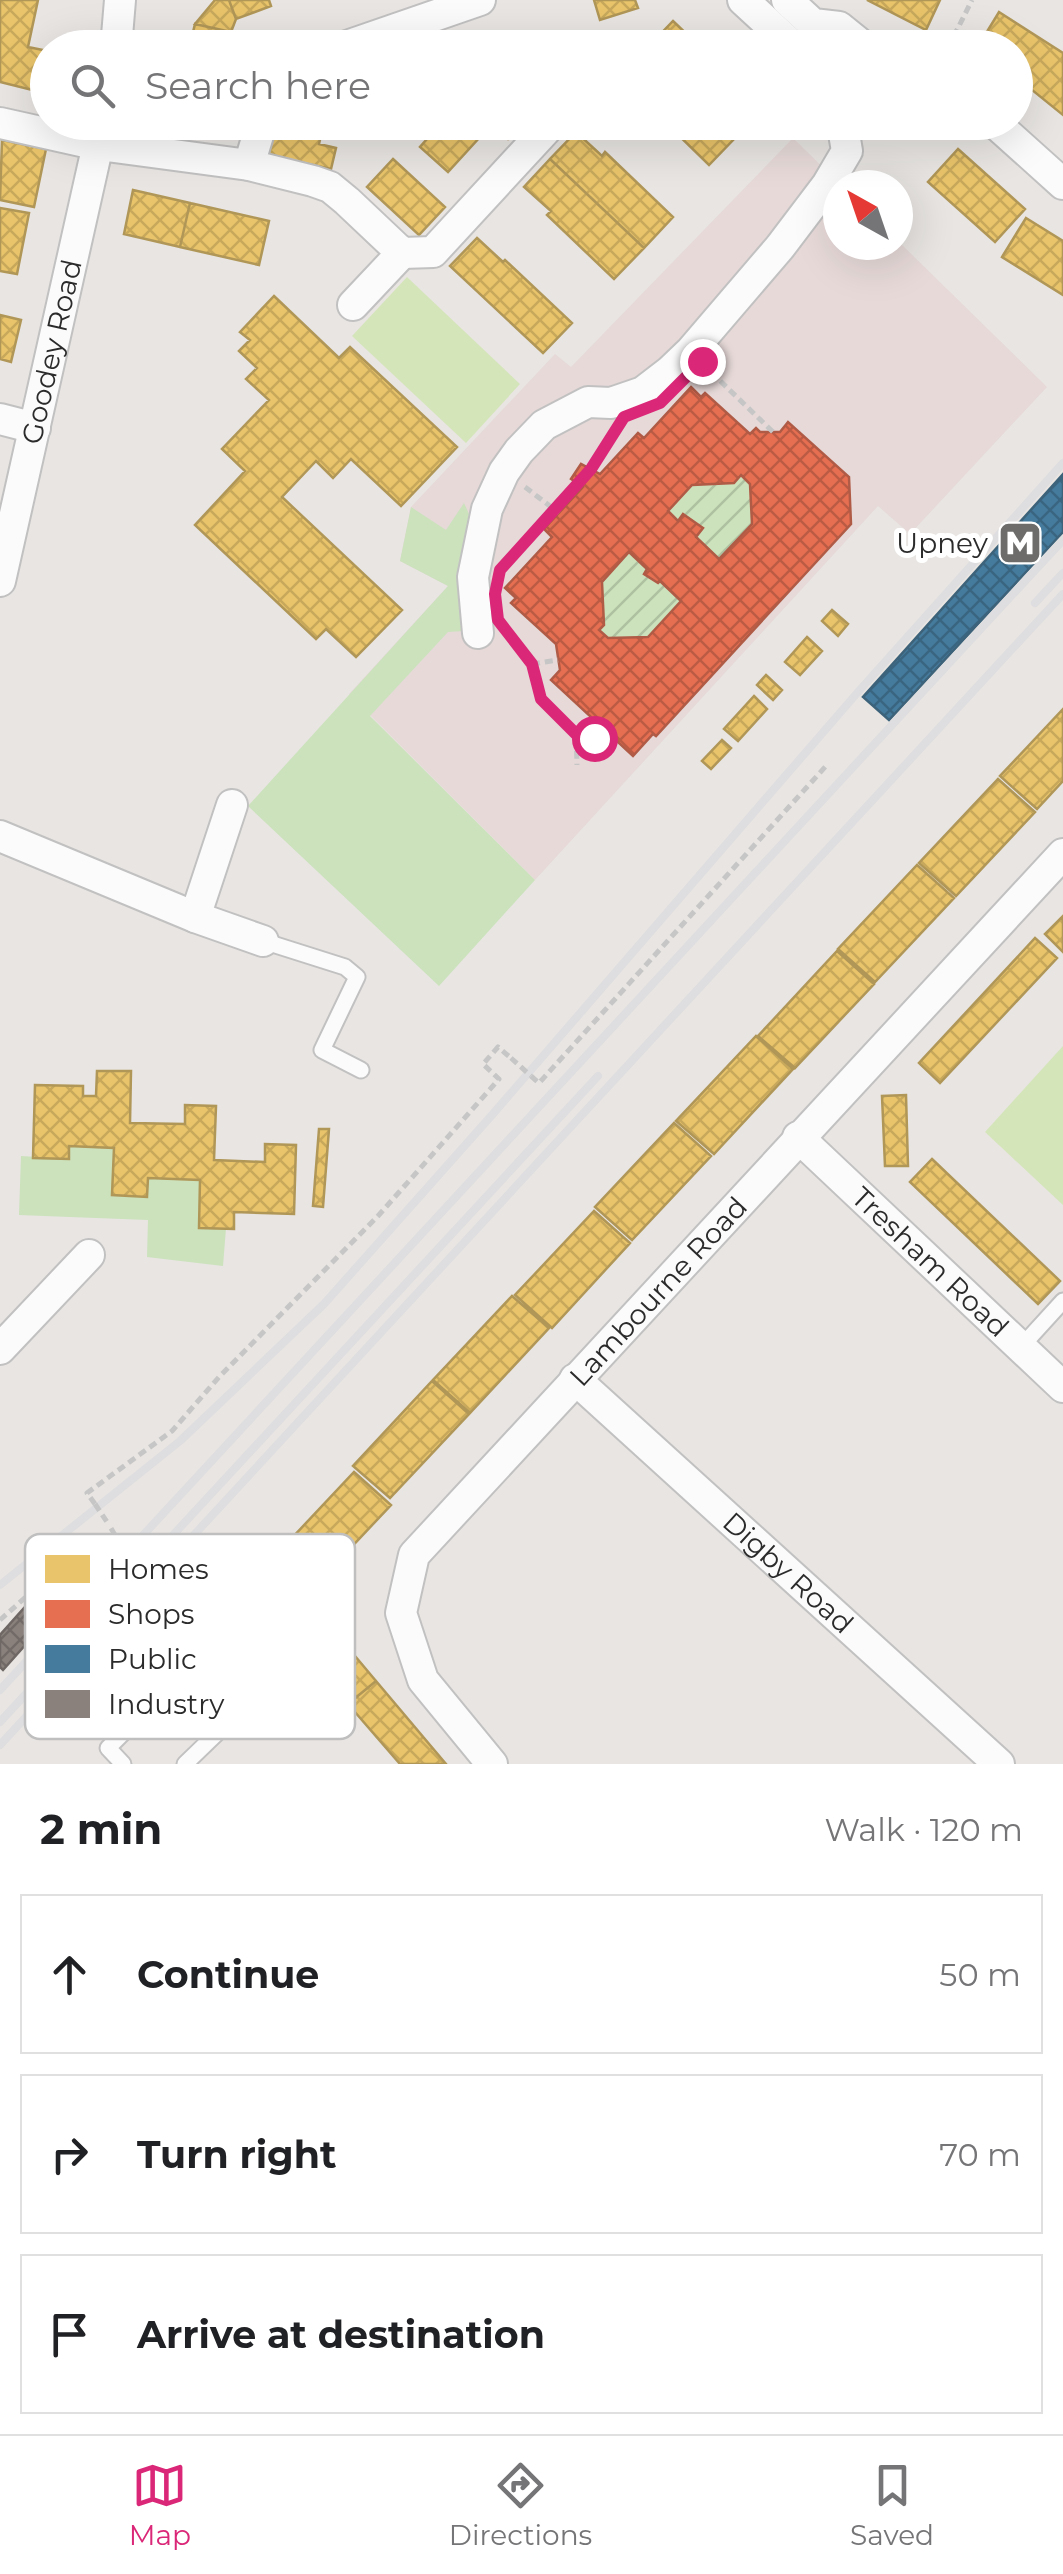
<!DOCTYPE html>
<html lang="en">
<head>
<meta charset="utf-8">
<style>
	:root { --surface:#fff; --page:#f2f2f2; --text:#202124; --muted:#757577; --line:#e0e0e0; --accent:#db2777 }
	body { margin:0; font-family:Montserrat,sans-serif; background:var(--page); color:var(--text) }
	.compass { position:absolute; left:823px; top:170px; width:90px; height:90px; border-radius:50%; background:var(--surface); box-shadow:0 10px 40px #0002; rotate:320deg }
	.stop { position:absolute; width:30px; height:30px; margin:-22px; border:8px solid #db2777; border-radius:50%; background:#fff }
	.stop.end { background:#db2777; border-color:#fff; box-shadow:0 2px 10px #0008 }
	.list { margin:0; padding:0; list-style:none }
	h2 { display:flex; justify-content:space-between; align-items:center; height:130px; margin:0; padding:0 40px; font-size:42px }
	h2 small { font-size:32px; font-weight:400; color:var(--muted) }
	.list li { display:grid; grid-template-columns:65px 1fr auto; gap:30px; align-items:center; box-sizing:border-box; height:160px; margin:0 20px 20px; padding:0 20px; border:2px solid var(--line); border-radius:0px }
	.list b { display:block; font-size:38px; white-space:nowrap }
	.list em { font-size:32px; font-style:normal; color:var(--muted) }
	.icon { flex:none; width:55px; height:55px; fill:none; stroke:currentColor; stroke-width:2; stroke-linecap:round; stroke-linejoin:round }
	.map { position:relative; flex:none; width:1063px; height:1764px; overflow:hidden }
	.search { position:absolute; background:var(--surface); box-shadow:0 10px 40px #0002; left:30px; right:30px; top:30px; height:110px; display:flex; align-items:center; gap:25px; box-sizing:border-box; padding:0 35px; border-radius:55px; color:var(--muted); font-size:38px }
	.sheet { height:670px; background:var(--surface) }
	nav { display:flex; justify-content:space-around; align-items:center; box-sizing:border-box; height:140px; border-top:2px solid var(--line); background:var(--surface); font-size:28px; color:var(--muted) }
	nav a { display:grid; justify-items:center; gap:5px }
	nav .on { color:var(--accent) }
	.map>svg:first-child { display:block }
	.medical { fill:#e6d9d8 }
	.grass { fill:#cbe2bc }
	.garden { fill:url(#garden-furrows) }
	.pitch { fill:#d5e5ba }
	.homes { fill:url(#homes-cross-hatch); stroke:#b09657; stroke-width:2.5 }
	.shops { fill:url(#shops-cross-hatch); stroke:#af5b46; stroke-width:2.5; fill-rule:evenodd }
	.public { fill:url(#public-cross-hatch); stroke:#3d637b; stroke-width:2.5 }
	.industry { fill:url(#industry-cross-hatch); stroke:#6e6764; stroke-width:2.5 }
	.lines { fill:none; stroke-linecap:round; stroke-linejoin:round }
	.lane-casing { stroke:#c2c1c1; stroke-width:19 }
	.street-casing { stroke:#c2c1c1; stroke-width:34 }
	.path { stroke:#c6c6c6; stroke-width:5; stroke-dasharray:8 5; stroke-linecap:butt }
	.lane { stroke:#fcfbfb; stroke-width:15 }
	.street { stroke:#fcfbfb; stroke-width:30 }
	.rail { stroke:#dedddf; stroke-width:8 }
	.path-bridge { stroke:#c6c6c6; stroke-width:5; stroke-dasharray:8 5; stroke-linecap:butt }
	.route { stroke:#db2777; stroke-width:12 }
	.labels { text-anchor:middle; dominant-baseline:central; stroke-width:10; stroke-linejoin:round; paint-order:stroke }
	.street-label { font-size:28px; fill:#2b2b2b; stroke:#fff }
	.poi-label { font-size:28px; fill:#2b2b2b; stroke:#fff; text-anchor:end }
	.key { fill:#fff; stroke:#bfbfbf; stroke-width:2.5 }
	.key-label { font-size:28px; fill:#2b2b2b }
</style>
</head>
<body>
<div class="map">
<svg width="1063" height="1764" viewBox="0 0 1063 1764">
	<defs>
		<pattern id="garden-furrows" width="10" height="10" patternUnits="userSpaceOnUse" patternTransform="scale(2.5)"><rect width="10" height="10" fill="#cbe2bc"/><path d="M-1 1l2-2M0 10L10 0M9 11l2-2" fill="none" stroke="#aec2a2"/></pattern>
		<pattern id="homes-cross-hatch" width="8" height="8" patternUnits="userSpaceOnUse" patternTransform="scale(2.5)"><rect width="8" height="8" fill="#e9c46a"/><path d="M0 0l8 8M0 8l8-8" fill="none" stroke="#c8a95c"/></pattern>
		<pattern id="shops-cross-hatch" width="8" height="8" patternUnits="userSpaceOnUse" patternTransform="scale(2.5)"><rect width="8" height="8" fill="#e76f51"/><path d="M0 0l8 8M0 8l8-8" fill="none" stroke="#bb5b43"/></pattern>
		<pattern id="public-cross-hatch" width="8" height="8" patternUnits="userSpaceOnUse" patternTransform="scale(2.5)"><rect width="8" height="8" fill="#457b9d"/><path d="M0 0l8 8M0 8l8-8" fill="none" stroke="#3a6580"/></pattern>
		<pattern id="industry-cross-hatch" width="8" height="8" patternUnits="userSpaceOnUse" patternTransform="scale(2.5)"><rect width="8" height="8" fill="#8a817c"/><path d="M0 0l8 8M0 8l8-8" fill="none" stroke="#716a66"/></pattern>
	</defs>
	<rect width="100%" height="100%" fill="#e8e5e2"/>
	<!-- medical -->
	<path class="medical" d="M793 138 841 185H838V245H898V241L1047 387 910 534 878 506 535 880 349 694 448 586 400 561 411 507 555 354 571 367Z"/>
	<!-- grass -->
	<path class="grass" d="M464 503 469 514 458 589 464 631 448 632 370 716 535 880 439 986 248 806 448 586 400 561 411 507 446 530Z
		M69 1146 114 1148 113 1195 147 1196 148 1178 200 1180 199 1227 226 1228 223 1266 147 1257 148 1220 19 1215 21 1156 68 1159Z"/>
	<!-- garden -->
	<path class="garden" d="M741 475 750 484 752 524 719 559 696 537 702 528 678 521 668 511 692 485 734 483Z
		M629 552 647 569 644 574 660 581 681 601 648 637 608 638 599 630 604 625 602 582Z"/>
	<!-- pitch -->
	<path class="pitch" d="M407 277 520 384 466 443 352 336Z
		M1063 1046V1205L985 1132Z"/>
	<!-- homes -->
	<path class="homes" d="M0 0H38L28 47 48 51V94L0 82Z
		M215 0H229L236 19 231 32 195 24Z
		M229 0H269L271 6 236 19Z
		M594 0H635L638 8 600 20Z
		M867 0H940L926 30Z
		M999 12 1063 53V115L1016 77V48H977Z
		M673 21 698 45 702 41 709 48H647Z
		M195 24 231 32 227 48H189Z
		M148 122H192L190 133Z
		M275 122H324L319 144 336 148 331 169 268 155Z
		M442 122H486L490 126 448 172 420 147Z
		M491 122H524L508 139Z
		M665 122H719L735 138 709 165Z
		M576 132 602 156 605 152 673 217 644 248 550 159Z
		M2 140 46 149 34 207 0 200Z
		M958 149 1025 209 995 242 928 182Z
		M393 159 445 207 419 235 367 187Z
		M550 159 644 248 614 279 547 215 551 211 524 187Z
		M133 190 190 203 180 247 124 234Z
		M190 203 269 221 259 265 180 247Z
		M0 208 29 213 17 274 0 271Z
		M1026 218 1063 241V295L1002 257Z
		M477 238 503 262 505 260 572 323 543 353 450 266Z
		M274 296 339 358 350 347 457 447 401 506 351 459 333 478 316 461 282 497 402 610 356 657 326 629 316 639 195 525 245 471 222 449 269 400 246 379 257 368 239 351 250 340 240 332Z
		M0 315 21 320 11 362 0 359Z
		M832 610 848 624 838 636 822 621Z
		M807 637 822 651 800 675 785 662Z
		M766 675 782 690 773 700 757 685Z
		M754 696 767 709 738 741 724 729Z
		M1063 709V781L1037 809 1000 776Z
		M722 740 731 748 711 769 702 761Z
		M998 779 1035 812 956 896 919 863Z
		M917 865 954 898 875 982 838 949Z
		M1063 916V952L1045 934Z
		M1035 938 1057 958 940 1083 919 1063Z
		M837 951 874 984 795 1068 758 1036Z
		M756 1036 793 1069 714 1154 676 1121Z
		M97 1071H131L130 1123 185 1124V1105L216 1106 214 1160 265 1162V1144L296 1145 294 1214 234 1212V1229L199 1228 200 1180 148 1178 147 1197 112 1195 114 1148 69 1146V1159L33 1158 35 1085 83 1086V1096H96Z
		M906 1095 908 1166H885L882 1096Z
		M674 1123 711 1156 632 1240 595 1207Z
		M319 1129H329L323 1207 313 1206Z
		M932 1159 1060 1281 1038 1304 910 1182Z
		M594 1211 630 1243 552 1328 515 1295Z
		M512 1296 549 1328 470 1413 433 1380Z
		M432 1381 469 1414 390 1498 353 1466Z
		M354 1472 391 1505 312 1589 275 1556Z
		M308 1600 376 1681 348 1704 282 1624Z
		M376 1681 446 1764H400L348 1704Z"/>
	<!-- shops -->
	<path class="shops" d="M691 387 701 397 705 393 750 434 756 428 760 432H780L788 422 849 477 851 524 656 736 653 734 633 756 551 680 560 670 556 644 511 603 516 598 505 588 552 537 544 529 583 487 571 479 581 464 600 474 638 433 644 438ZM741 475 750 484 752 524 719 559 696 537 703 528 683 514 678 521 668 511 692 485 734 483ZM629 552 647 569 644 574 658 583 660 581 681 601 648 637 608 638 599 630 604 625 602 582Z"/>
	<!-- public -->
	<path class="public" d="M1063 474V532L889 720 863 697Z"/>
	<!-- industry -->
	<path class="industry" d="M32 1599 51 1616 3 1670 0 1667V1635Z"/>
	<g class="lines">
		<defs>
			<path id="lane" d="M263 941 345 967 357 977 322 1050 361 1070
				M1021 1347 1063 1301
				M123 1764 108 1748 198 1658
				M185 1764 244 1707"/>
			<g id="street">
				<path d="M743 0 795 48"/>
				<path d="M787 0 813 24 839 27 865 48"/>
				<path d="M116 48 120 0"/>
				<path d="M341 48 480 0"/>
				<path d="M994 122 1063 184"/>
				<path d="M0 123 99 145 249 165 313 181 330 187 347 201 402 253 433 252 553 122"/>
				<path d="M249 165 262 122"/>
				<path d="M353 305 402 253"/>
				<path d="M0 419 35 428"/>
				<path id="s1" d="M0 581 103 122"/>
				<path d="M478 633 473 577 487 509 504 472 519 451 544 425 588 402 611 403 643 392 669 372 691 351 780 247 827 185 847 151 842 122"/>
				<path d="M0 836 195 917 263 941"/>
				<path d="M195 917 232 805"/>
				<path id="s2" d="M798 1137 1063 1387"/>
				<path d="M0 1349 89 1255"/>
				<path id="s3" d="M575 1379 999 1764"/>
				<path id="s4" d="M492 1764 423 1680 401 1613 414 1555 1063 854"/>
			</g>
		</defs>
		<!-- lane casing -->
		<use href="#lane" class="lane-casing"/>
		<!-- street casing -->
		<use href="#street" class="street-casing"/>
		<!-- path -->
		<path class="path" d="M948 48 972 0
			M795 122 794 126 816 132
			M711 372 773 432
			M525 487 559 513
			M507 563 591 469 614 433
			M507 632 532 664 541 699 576 734 577 765
			M532 664 558 660
			M576 734 594 738 604 747 613 737
			M531 1076 539 1083 826 766
			M95 1504 87 1493 172 1431 219 1377 378 1216 499 1079 483 1064 498 1047 511 1058
			M0 1620 27 1596 115 1535 109 1525"/>
		<!-- lane -->
		<use href="#lane" class="lane"/>
		<!-- street -->
		<use href="#street" class="street"/>
		<!-- rail -->
		<path class="rail" d="M1035 603 1063 573
			M0 1585 180 1441 324 1304 492 1115 858 692 1063 463
			M0 1690 1063 540
			M0 1722 598 1076
			M0 1745 1063 594"/>
		<!-- path-bridge -->
		<path class="path-bridge" d="M511 1058 531 1076
			M95 1504 109 1525"/>
	</g>
	<g class="lines">
		<!-- route -->
		<path class="route" d="M594 738 576 734 541 699 532 664 498 620 495 594 500 570 591 469 624 417 660 403 702 361"/>
	</g>
	<!-- icons -->
	<defs>
		<symbol id="metro-square" viewBox="-11 -11 22 22"><rect x="-9" y="-9" width="18" height="18" rx="4" fill="#6d6c6b" stroke="#fff"/><path d="M-5.5 5V-5H-3L0 0L3-5H5.5V5H3V-.5L0 4L-3-.5V5Z" fill="#fff"/></symbol>
	</defs>
	<g fill-rule="evenodd">
		<use href="#metro-square" x="995" y="518" width="50" height="50"/>
	</g>
	<g class="labels">
		<!-- street labels -->
		<g class="street-label">
			<text stroke="none"><textPath href="#s1" startOffset="235">Goodey Road</textPath></text>
			<text stroke="none"><textPath href="#s2" startOffset="182">Tresham Road</textPath></text>
			<text stroke="none"><textPath href="#s4" startOffset="598">Lambourne Road</textPath></text>
			<text stroke="none"><textPath href="#s3" startOffset="288">Digby Road</textPath></text>
		</g>
		<!-- poi labels -->
		<g class="poi-label">
			<text x="988" y="543">Upney</text>
		</g>
	</g>
	<!-- legend -->
	<rect x="25" y="1534" width="330" height="205" rx="15" class="key"/>
	<rect x="45" y="1555" width="45" height="28" fill="#e9c46a"/>
	<rect x="45" y="1600" width="45" height="28" fill="#e76f51"/>
	<rect x="45" y="1645" width="45" height="28" fill="#457b9d"/>
	<rect x="45" y="1690" width="45" height="28" fill="#8a817c"/>
	<g class="key-label">
		<text x="108" y="1579">Homes</text>
		<text x="108" y="1624">Shops</text>
		<text x="108" y="1669">Public</text>
		<text x="108" y="1714">Industry</text>
	</g>
</svg>
<svg class="compass" viewBox="-18 -18 36 36"><path d="M0-13l5 13h-10z" fill="#e53935"/><path d="M0 13l5-13h-10z" fill="#757577"/></svg>
<div class="stop" style="left:594px;top:738px"></div>
<div class="stop end" style="left:702px;top:361px"></div>
<div class="search"><svg class="icon" aria-label="search" viewBox="0 0 24 24"><circle cx="10" cy="10" r="6"/><path d="M15 15l6 6"/></svg>Search here</div>
</div>
<section class="sheet">
<h2>2 min<small>Walk · 120 m</small></h2>
<ul class="list">
<li><svg class="icon" aria-label="ahead" viewBox="0 0 24 24"><path d="M12 20V5M6 11l6-6 6 6"/></svg><div><b>Continue</b></div><em>50 m</em></li>
<li><svg class="icon" aria-label="right" viewBox="0 0 24 24"><path d="M7 20v-9h11M14 6l5 5-5 5"/></svg><div><b>Turn right</b></div><em>70 m</em></li>
<li><svg class="icon" aria-label="arrive" viewBox="0 0 24 24"><path d="M6 21V4h12l-3 4 3 4H6"/></svg><div><b>Arrive at destination</b></div></li>
</ul>
</section>
<nav>
<a class="on"><svg class="icon" aria-label="map" viewBox="0 0 24 24"><path d="M3 6l6-2 6 2 6-2v14l-6 2-6-2-6 2zM9 4v14M15 6v14"/></svg>Map</a>
<a><svg class="icon" aria-label="directions" viewBox="0 0 24 24"><path d="M12 3l9 9-9 9-9-9zM9 14v-3h6M13 9l2 2-2 2"/></svg>Directions</a>
<a><svg class="icon" aria-label="saved" viewBox="0 0 24 24"><path d="M7 4h10v16l-5-4-5 4z"/></svg>Saved</a>
</nav>
</body>
</html>
